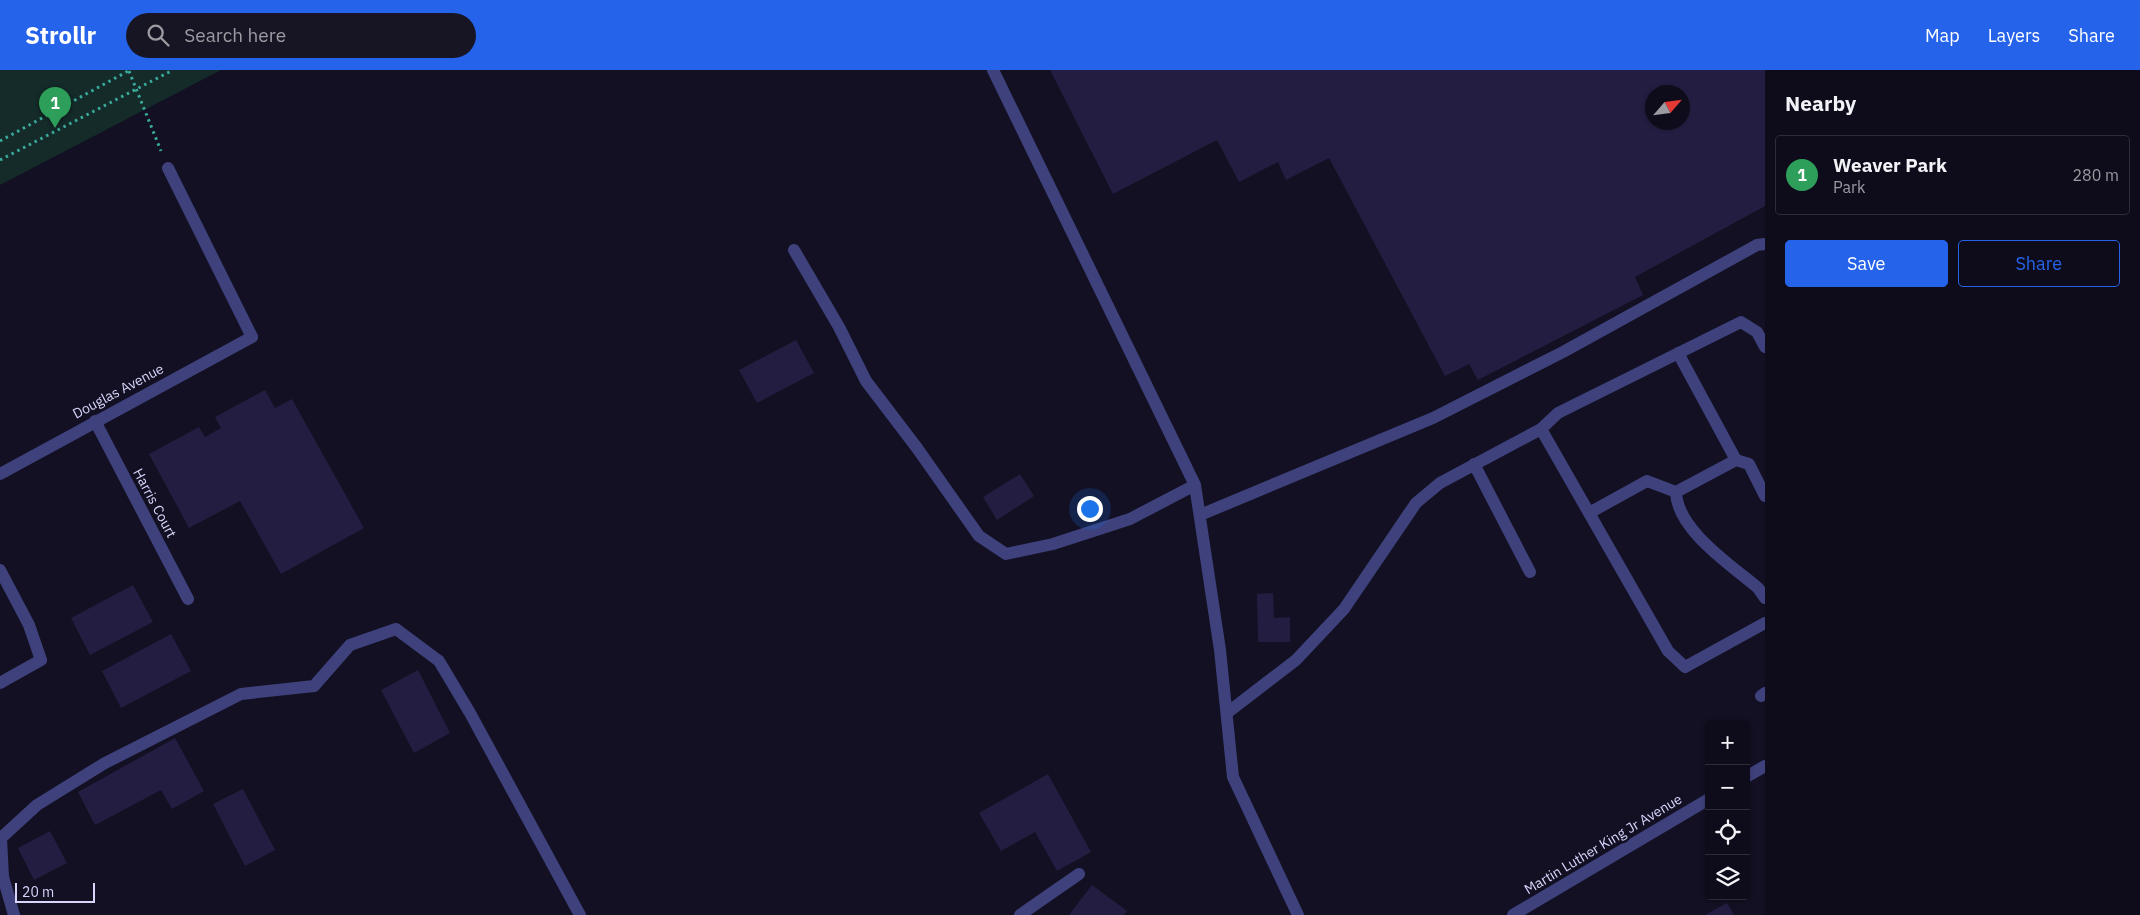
<!DOCTYPE html>
<html lang="en">
<head>
<meta charset="utf-8">
<style>
	:root { --surface:#0e0c1a; --page:#171523; --text:#f1f3f6; --muted:#9b9ba2; --line:#2e2c39; --accent:#2563eb }
	body { margin:0; font-family:"IBM Plex Sans",sans-serif; background:var(--page); color:var(--text) }
	.controls { position:absolute; right:15px; bottom:15px; display:grid; overflow:hidden; border-radius:5px; box-shadow:0 1px 4px #0004 }
	.controls button { width:45px; height:45px; display:grid; place-items:center; padding:0; border:0; border-bottom:1px solid var(--line); background:var(--surface); color:var(--text); font:25px sans-serif }
	.compass { position:absolute; left:1645px; top:15px; width:45px; height:45px; border-radius:50%; background:var(--surface); box-shadow:0 1px 4px #0004; rotate:62deg }
	.scale { position:absolute; left:15px; bottom:12px; width:80px; box-sizing:border-box; padding-left:5px; border:2px solid #d7d5fb; border-top:0; font-size:14px; line-height:18px; white-space:nowrap; color:#d7d5fb; -webkit-text-stroke:4px #121022; paint-order:stroke }
	.you { position:absolute; left:1089px; top:438px; width:18px; height:18px; margin:-12px; border:4px solid #fff; border-radius:50%; background:#1a73e8; box-shadow:0 0 0 8px #1a73e833 }
	.badge { display:grid; place-items:center; width:32px; height:32px; border-radius:50%; background:var(--accent); color:#fff; font-size:16px; font-weight:700 }
	.pin { position:absolute; translate:-50% -41px; filter:drop-shadow(0 1px 2px #0008) }
	.pin::after { content:''; position:absolute; top:26px; width:18px; height:15px; background:inherit; clip-path:polygon(0 0,100% 0,50% 100%) }
	.list { margin:0; padding:0; list-style:none }
	h2 { display:flex; justify-content:space-between; align-items:center; height:65px; margin:0; padding:0 20px; font-size:21px }
	h2 small { font-size:16px; font-weight:400; color:var(--muted) }
	.list li { display:grid; grid-template-columns:32px 1fr auto; gap:15px; align-items:center; box-sizing:border-box; height:80px; margin:0 10px 10px; padding:0 10px; border:1px solid var(--line); border-radius:5px }
	.list b { display:block; font-size:19px; white-space:nowrap }
	.list p { margin:0; font-size:16px; white-space:nowrap; color:var(--muted) }
	.list em { font-size:16px; font-style:normal; color:var(--muted) }
	.actions { display:flex; gap:10px; padding:15px 20px }
	.actions a { flex:1; padding:11px 0; border:1px solid var(--accent); border-radius:5px; text-align:center; font-size:18px; color:var(--accent) }
	.actions .main { background:var(--accent); color:#fff }
	.icon { flex:none; width:28px; height:28px; fill:none; stroke:currentColor; stroke-width:2; stroke-linecap:round; stroke-linejoin:round }
	.map { position:relative; flex:none; width:1765px; height:845px; overflow:hidden }
	header { display:flex; align-items:center; gap:30px; box-sizing:border-box; height:70px; padding:0 25px; background:var(--accent); color:#fff }
	header strong { font-size:24px }
	nav { display:flex; gap:28px; margin-inline-start:auto; font-size:18px }
	.search { width:350px; height:45px; background:var(--page); display:flex; align-items:center; gap:12px; box-sizing:border-box; padding:0 18px; border-radius:28px; color:var(--muted); font-size:19px }
	main { display:flex }
	aside { flex:1; background:var(--surface) }
	.map>svg:first-child { display:block }
	.green { fill:#142b29 }
	.building { fill:#231e41; fill-rule:evenodd }
	.lines { fill:none; stroke-linecap:round; stroke-linejoin:round }
	.path { stroke:#3aaa9b; stroke-width:3; stroke-dasharray:2.5 4; stroke-linecap:butt }
	.service { stroke:#3f417c; stroke-width:12 }
	.minor { stroke:#3f417c; stroke-width:12 }
	.tertiary { stroke:#3f417c; stroke-width:12 }
	.labels { text-anchor:middle; dominant-baseline:central; stroke-width:5; stroke-linejoin:round; paint-order:stroke }
	.street-label { font-size:14px; fill:#d7d5fb; stroke:#121022 }
</style>
</head>
<body>
<header>
<strong>Strollr</strong>
<div class="search"><svg class="icon" aria-label="search" viewBox="0 0 24 24"><circle cx="10" cy="10" r="6"/><path d="M15 15l6 6"/></svg>Search here</div>
<nav><a>Map</a><a>Layers</a><a>Share</a></nav>
</header>
<main>
<div class="map">
<svg width="1765" height="845" viewBox="0 0 1765 845">
	<rect width="100%" height="100%" fill="#121022"/>
	<!-- green -->
	<path class="green" d="M0 0H221L0 115Z"/>
	<!-- building -->
	<path class="building" d="M1050 0H1765V136L1635 207 1643 225 1478 310 1469 294 1445 306 1329 88 1286 110 1278 92 1239 112 1217 70 1113 124ZM1652 22H1682V52H1652Z
		M796 270 814 303 757 333 739 300Z
		M265 320 275 338 292 329 364 458 281 504 240 431 189 458 149 384 199 357 205 367 221 358 215 347Z
		M1020 404 1034 426 997 450 983 427Z
		M133 515 153 552 90 585 71 548Z
		M1273 523 1274 548 1290 547V572H1258L1257 524Z
		M171 564 191 601 121 638 102 601Z
		M418 600 450 663 414 683 381 620Z
		M175 668 204 721 172 739 161 720 95 755 78 722Z
		M1048 704 1091 782 1057 801 1035 762 1001 781 979 743Z
		M243 719 275 780 245 796 213 734Z
		M50 761 67 793 34 810 18 778Z
		M1092 815 1127 841 1124 845H1069Z
		M1727 833 1734 845H1705Z"/>
	<g class="lines">
		<!-- path -->
		<path class="path" d="M129 1 161 81
			M0 71 130 0
			M0 90 173 0"/>
		<!-- service -->
		<path class="service" d="M993 0 1195 415 1220 580 1233 707 1298 845
			M168 98 252 267
			M794 180 839 257 866 311 917 378 979 466 1006 484 1053 474 1130 449 1195 415
			M1765 277 1757 262 1741 252 1558 343 1541 359 1668 581 1685 597 1765 553
			M1678 283 1736 390
			M1474 394 1530 502
			M1765 426 1749 394 1736 390 1676 422C1677 460 1731 495 1758 518L1765 528
			M1589 443 1647 411 1676 422
			M1200 445 1433 348 1563 282 1757 175 1765 174
			M0 500 29 555 41 590 0 613
			M1761 626 1765 623
			M1227 643 1296 590 1344 539 1416 433 1440 413 1541 359
			M14 845 3 807 1 768 37 735 105 693 241 624 314 616 350 575 396 559 439 591 470 643 580 845
			M1020 845 1079 804"/>
		<!-- minor -->
		<path class="minor" d="M95 351 188 529
			M0 404 252 267"/>
		<!-- tertiary -->
		<path class="tertiary" d="M1746 707 1765 696
			M1513 845 1709 729"/>
	</g>
	<g class="labels">
		<!-- street labels -->
		<g class="street-label">
			<text transform="translate(118 321) rotate(-28)">Douglas Avenue</text>
			<text transform="translate(155 433) rotate(62)">Harris Court</text>
			<text transform="translate(1603 774) rotate(-31)">Martin Luther King Jr Avenue</text>
		</g>
	</g>
</svg>
<div class="controls">
<button>+</button>
<button>−</button>
<button><svg class="icon" aria-label="locate" viewBox="0 0 24 24"><circle cx="12" cy="12" r="6"/><path d="M12 2v4M12 18v4M2 12h4M18 12h4"/></svg></button>
<button><svg class="icon" aria-label="layers" viewBox="0 0 24 24"><path d="M12 4l9 5-9 5-9-5zM3 14l9 5 9-5"/></svg></button>
</div>
<svg class="compass" viewBox="-18 -18 36 36"><path d="M0-13l5 13h-10z" fill="#e53935"/><path d="M0 13l5-13h-10z" fill="#9b9ba2"/></svg>
<div class="scale">20 m</div>
<div class="you"></div>
<div class="pin badge" style="left:55px;top:58px;background:#2e9e5b">1</div>
</div>
<aside>
<h2>Nearby<small></small></h2>
<ul class="list">
<li><span class="badge" style="background:#2e9e5b">1</span><div><b>Weaver Park</b><p>Park</p></div><em>280 m</em></li>
</ul>
<div class="actions"><a class="main">Save</a><a>Share</a></div>
</aside>
</main>
</body>
</html>
